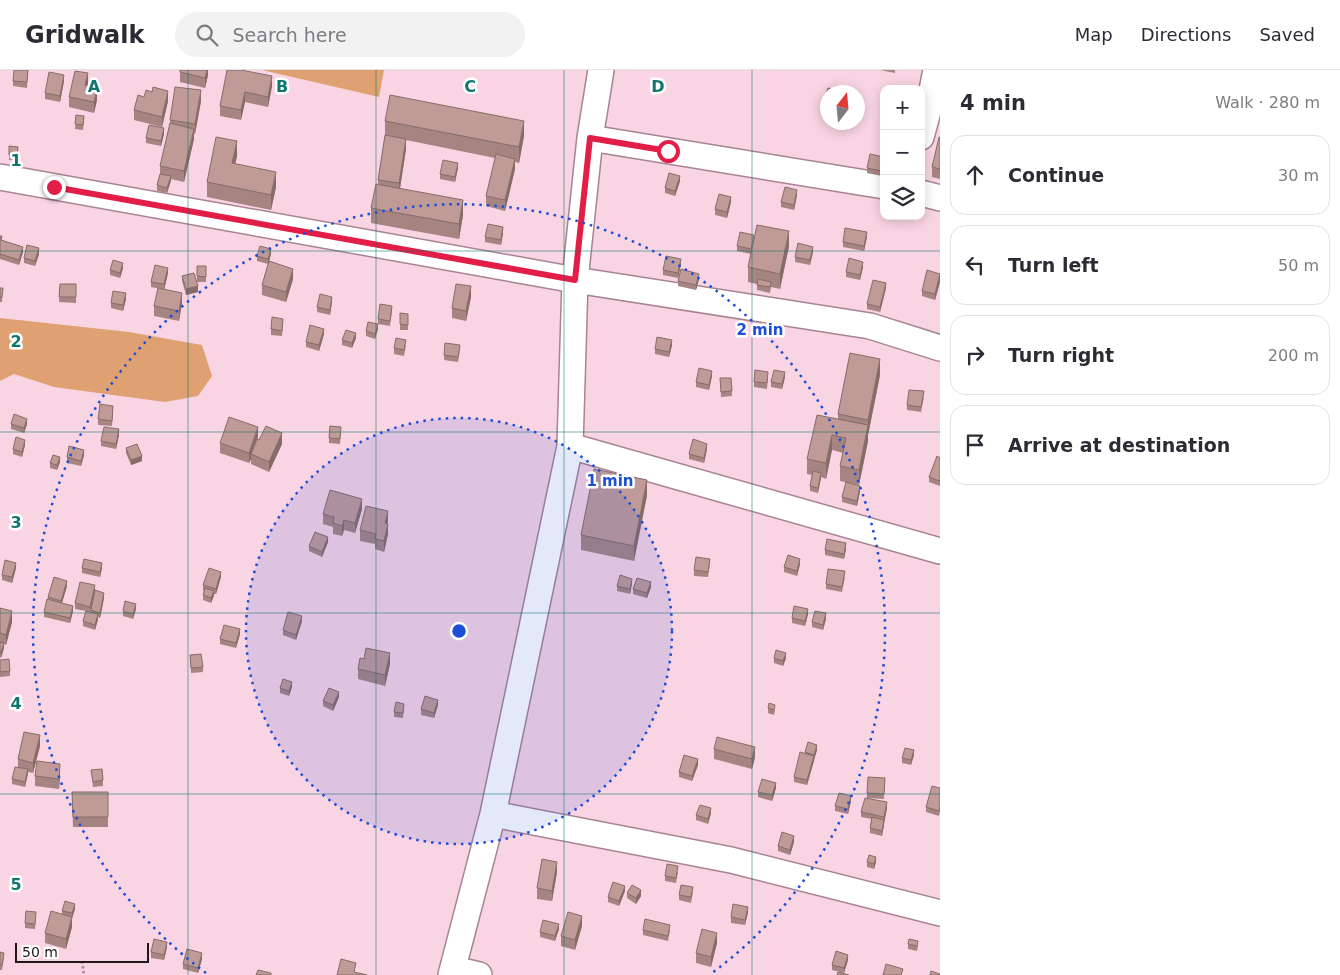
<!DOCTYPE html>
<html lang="en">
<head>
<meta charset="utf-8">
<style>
	:root { --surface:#fff; --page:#f2f2f3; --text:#2b2b33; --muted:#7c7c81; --line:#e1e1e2 }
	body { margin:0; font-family:"DejaVu Sans",sans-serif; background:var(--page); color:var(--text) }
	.controls { position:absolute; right:15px; top:15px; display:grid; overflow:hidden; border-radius:10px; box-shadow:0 2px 12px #0003 }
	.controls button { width:45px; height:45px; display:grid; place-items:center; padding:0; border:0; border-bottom:1px solid var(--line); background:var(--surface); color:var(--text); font:25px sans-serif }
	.compass { position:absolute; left:820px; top:15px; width:45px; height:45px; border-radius:50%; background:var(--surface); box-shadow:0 2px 12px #0003; rotate:16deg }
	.scale { position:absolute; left:15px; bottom:12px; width:134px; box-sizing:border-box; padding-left:5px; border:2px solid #23161b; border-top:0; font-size:14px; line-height:18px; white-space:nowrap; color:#23161b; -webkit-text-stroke:4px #fff; paint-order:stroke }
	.stop { position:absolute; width:15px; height:15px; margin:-11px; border:4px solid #e11d48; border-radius:50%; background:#fff }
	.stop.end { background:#e11d48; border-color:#fff; box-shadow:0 1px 5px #0008 }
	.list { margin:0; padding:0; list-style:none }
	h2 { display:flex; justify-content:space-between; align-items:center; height:65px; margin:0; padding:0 20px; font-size:21px }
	h2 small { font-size:16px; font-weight:400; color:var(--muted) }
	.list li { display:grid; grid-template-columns:32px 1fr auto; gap:15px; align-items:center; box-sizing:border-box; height:80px; margin:0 10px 10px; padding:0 10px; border:1px solid var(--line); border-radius:15px }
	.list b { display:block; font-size:19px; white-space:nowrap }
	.list em { font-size:16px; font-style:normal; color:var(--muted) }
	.icon { flex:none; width:28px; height:28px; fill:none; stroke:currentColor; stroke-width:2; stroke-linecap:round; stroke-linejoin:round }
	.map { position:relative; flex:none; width:940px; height:905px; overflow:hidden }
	header { display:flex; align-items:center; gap:30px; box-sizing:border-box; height:70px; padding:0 25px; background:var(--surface); border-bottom:1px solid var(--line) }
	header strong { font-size:24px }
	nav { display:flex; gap:28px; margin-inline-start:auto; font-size:18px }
	.search { width:350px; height:45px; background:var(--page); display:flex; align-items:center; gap:12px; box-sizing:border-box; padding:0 18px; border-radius:28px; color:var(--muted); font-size:19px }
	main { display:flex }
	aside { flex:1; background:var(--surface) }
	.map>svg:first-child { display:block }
	.grass { fill:#dfa172 }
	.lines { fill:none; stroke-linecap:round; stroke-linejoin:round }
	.minor-casing { stroke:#a68492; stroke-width:28 }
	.path { stroke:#ae919d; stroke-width:3; stroke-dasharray:2.5 2.5; stroke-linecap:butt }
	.minor { stroke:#fff; stroke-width:25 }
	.wall { fill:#a58481 }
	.shaded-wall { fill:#866c69 }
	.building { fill:#c09a96; stroke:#866c69 }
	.route { stroke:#e11d48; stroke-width:6 }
	.grid { fill:none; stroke:#0f766e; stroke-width:1; stroke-opacity:0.55 }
	.ring { fill:none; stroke:#1d4ed8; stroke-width:2.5; stroke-dasharray:2.5 5 }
	.grid-label { font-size:16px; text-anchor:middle; font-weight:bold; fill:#0f766e; stroke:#fff; stroke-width:5; stroke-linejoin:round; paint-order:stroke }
	.centre { fill:#1d4ed8; stroke:#fff; stroke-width:2.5 }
	.ring-label { font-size:15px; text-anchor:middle; font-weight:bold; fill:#1d4ed8; stroke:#fff; stroke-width:5; stroke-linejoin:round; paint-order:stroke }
</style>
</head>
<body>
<header>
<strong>Gridwalk</strong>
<div class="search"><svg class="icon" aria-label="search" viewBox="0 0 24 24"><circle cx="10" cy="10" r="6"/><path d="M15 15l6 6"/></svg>Search here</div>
<nav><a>Map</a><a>Directions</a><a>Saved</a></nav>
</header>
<main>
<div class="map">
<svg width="940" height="905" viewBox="0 0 940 905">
	<rect width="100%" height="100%" fill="#f9d4e3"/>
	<!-- grass -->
	<path class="grass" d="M262 0H384L379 27Z
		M0 248 129 262 202 275 212 306 198 326 165 332 54 317 14 304 0 311Z"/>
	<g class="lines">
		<defs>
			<path id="minor" d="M921 67 927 45 936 0
				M590 68 884 116
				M0 107 575 210 870 256 940 278
				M921 123 940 128
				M570 376 940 481
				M493 744 731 790 940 843
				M453 899 479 905
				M451 905 493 744 570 376 575 210 590 68 601 0"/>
		</defs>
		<!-- minor casing -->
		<use href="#minor" class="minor-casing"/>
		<!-- path -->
		<path class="path" d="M82 891 84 905"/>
		<!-- minor -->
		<use href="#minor" class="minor"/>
	</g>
	<!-- wall -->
	<path class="wall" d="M28 0 27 18 13 16V11Z
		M208 0V5L205 18 180 12V2Z
		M227 0 272 16 268 37 245 32 241 50 220 46V36Z
		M880 0H895V3Z
		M64 11 60 32 45 29V23Z
		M88 13V16L97 30 94 43 69 37V27Z
		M828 18 840 20V22H828V39L824 38V33Z
		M144 27 168 31 162 57 134 50V40Z
		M201 31 195 64H194V69L184 112 171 109 167 123 157 121V115L160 104V96L170 53V50Z
		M76 45 84 51 83 60 75 59Z
		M385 51 524 66 519 93 515 92V99L505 141 486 136V126L495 88 406 70V79L400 119 463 145 459 169 371 153V138L378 115V110L385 66Z
		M164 64 161 76 146 73V68Z
		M940 67V109L932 107V97Z
		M9 76 18 77 17 90H9Z
		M237 86 235 94 276 117 271 140 207 127V112Z
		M884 87V99L882 106 867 103V98Z
		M458 98 455 112 440 109V104Z
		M680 111 675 126 665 123V118Z
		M797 125 794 140 781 137V132Z
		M731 132 727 148 715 145V139Z
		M503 163 501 175 485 172V167Z
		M0 166 2 170 23 182 19 195 0 189Z
		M867 167 864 181 843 177V172Z
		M737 176H789L780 219 771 217 770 223 757 220V214L748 212V197L751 184 737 181Z
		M813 182 810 195 795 192V187Z
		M39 184 35 196 24 193V188Z
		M271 184 269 191 293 209 286 232 262 225V215L268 194 257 191V186Z
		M681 194 678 208 663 205V200Z
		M197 196H206V212H197Z
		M863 197 860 210 846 207V202Z
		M123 198 120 208 110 205V200Z
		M168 203 164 220 182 233 179 251 154 246V236L161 219 151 217V212Z
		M940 204V212L935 230 922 226V221Z
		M182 206 198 222 186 225 182 211Z
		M699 209 696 220 678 216V211Z
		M60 214H76V233L59 232Z
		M0 218H3L2 232H0Z
		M886 218 880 242 867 239V234Z
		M471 227 466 251 452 248V238Z
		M126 229 123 241 111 238V233Z
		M332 232 330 245 317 242V237Z
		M392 241 390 256 378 254V249Z
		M400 243 408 244V260H400Z
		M283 254 282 266 271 265V259Z
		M378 259 375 269 366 266V261Z
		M324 264 319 281 306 277V272Z
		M356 268 352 278 342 275V270Z
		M406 275 404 286 394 284V278Z
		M672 275 669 287 655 284V279Z
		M460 280 458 292 444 290V285Z
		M880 305 868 365V371L859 415 840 411V396L843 383 832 380 826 409 821 407 818 423 810 421V416L812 405 807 404V389L838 349V344Z
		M712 306 709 320 696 317V312Z
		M768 307 767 319 754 317V312Z
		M785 307 782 319 771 317V312Z
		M720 308H731L732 326 721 327Z
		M924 327 921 342 907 340V335Z
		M113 341 112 356 98 355V349Z
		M11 354H27L24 363 11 359Z
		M341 362 340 374 329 373V368Z
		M119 365 116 379 101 376V371Z
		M258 367 257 371 259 370 282 374 269 402 251 394V389L249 393 220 383V373Z
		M25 375 22 387 13 384V379Z
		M126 378 142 391 131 395 126 383Z
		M707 379 704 393 689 389V384Z
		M84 385 81 396 67 393V387Z
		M940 388V416L929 412V407Z
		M60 392 57 400 50 398V393Z
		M860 421 857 436 842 432V427Z
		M647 425 634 491 581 480V465Z
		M362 439 355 463 344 460 342 466 333 464V457L323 454V444Z
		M388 451 387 454 388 464 384 482 375 479V474L360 471V460Z
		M328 472 322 487 309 481V476Z
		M846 479 844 489 825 485V480Z
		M710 494 708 507 694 506V500Z
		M800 494 797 506 784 502V497Z
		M16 498 12 513 2 510V505Z
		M82 498H102L100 507 82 503Z
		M221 507 216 524H214L211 533 203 530V525L204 521 203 520V515Z
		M845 507 842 522 826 519V514Z
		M632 514 630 524 617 521V516Z
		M67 516 62 533 73 541 70 553 44 547V542L48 527Z
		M651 517 647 528 633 524V519Z
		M95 520 90 542 91 540 104 528 100 548 98 547 95 560 83 556V551L86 541 75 539V533Z
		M0 538 12 552 6 575 4 574V578L1 588 0 587Z
		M136 539 133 549 123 546V541Z
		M808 544 805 556 792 553V548Z
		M826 549 823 560 812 557V552Z
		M302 551 296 570 283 565V560Z
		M240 564 236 578 220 574V569Z
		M190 585 203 597V602L191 603Z
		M774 588H786L783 596 774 593Z
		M0 590 10 601V606L0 607Z
		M390 594 385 616 358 609V599Z
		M292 617 289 626 280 623V618Z
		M339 627 333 641 323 636V631Z
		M438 635 434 648 421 645V639Z
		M768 638 775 640 774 645 768 643Z
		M404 639 403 648 394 647V642Z
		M40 676 33 703 28 702 25 717 12 714V709L18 697V689Z
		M714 679 755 687 752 699 714 689Z
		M817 680 814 690 807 715 794 712V707L805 682Z
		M914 685 911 695 902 693V688Z
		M698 695 692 711 679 707V702Z
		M91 700 103 710V716L93 717Z
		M60 704 59 719 35 716V706Z
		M885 708 884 729 867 728 887 738 882 766 870 763V758L872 749 861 747V742L867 728V723Z
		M776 718 772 731 758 727V722Z
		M940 718V741L939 746 926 742V737Z
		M72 722H108V757H73Z
		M851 731 848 744 835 741V736Z
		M711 743 708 754 696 750V745Z
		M794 772 790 785 778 781V776Z
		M867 792H876L874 799 867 797Z
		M557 802 552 831 537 829V818Z
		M678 802 676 813 665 811V806Z
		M625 821 619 836 608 832V827Z
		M693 822 691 833 679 830V825Z
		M627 823 641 826 636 834 627 828Z
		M75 839 72 848V857L66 879 45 873V863L62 844V841Z
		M748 842 745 855 731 853V847Z
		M36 847 35 859 25 858V853Z
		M582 856 575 880 561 876V866Z
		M559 859 555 871 540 867V862Z
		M643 860H670L668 871 643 865Z
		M717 873 711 897 696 893V883Z
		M908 874 918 876 917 881 908 879Z
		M167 877 164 890 151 888V882Z
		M0 882 4 888 2 900H0Z
		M202 889 198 903 183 899V894Z
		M848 890 844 903 832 900V895Z"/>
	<!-- shaded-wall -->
	<path class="shaded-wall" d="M207 0H208V5L205 18V8Z
		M88 3V13L85 25V15Z
		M64 5V11L60 32V26Z
		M272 6V16L268 37V27Z
		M97 19V30L94 43V32Z
		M201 20V31L195 64V54Z
		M168 21V31L162 57V47Z
		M245 22V32L241 50V40Z
		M524 51V66L519 93V77Z
		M164 58V64L161 76V71Z
		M194 59V69L184 112V101Z
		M406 69V79L399 124V113Z
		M237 71V86L232 108V93Z
		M515 89V99L505 141V130Z
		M458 93V98L455 112V107Z
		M276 102V117L271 140V125Z
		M171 106V111L167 123V118Z
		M680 106V111L675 126V121Z
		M797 120V125L794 140V135Z
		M731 127V132L727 148V142Z
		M463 130V145L459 169V154Z
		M503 157V163L501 175V170Z
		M789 161V176L780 219V204Z
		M867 162V167L864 181V176Z
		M23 177V182L19 195V190Z
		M813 177V182L810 195V190Z
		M39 178V184L35 196V191Z
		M271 179V184L268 195V189Z
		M681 189V194L678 208V203Z
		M863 192V197L860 210V205Z
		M123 193V198L120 208V203Z
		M168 198V203L164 220V214Z
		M293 199V209L286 232V222Z
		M699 204V209L696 220V215Z
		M940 206V212L935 230V224Z
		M886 213V218L880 242V237Z
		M198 216V222L186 225V219Z
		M471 216V227L466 251V241Z
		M126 223V229L123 241V235Z
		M182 223V233L179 251V241Z
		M332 227V232L330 245V240Z
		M378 254V259L375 269V264Z
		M324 259V264L319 281V275Z
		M356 263V268L352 278V273Z
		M672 270V275L669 287V282Z
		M880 289V305L868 365V371L859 415V400L868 356V350Z
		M712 301V306L709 320V315Z
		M785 302V307L782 319V314Z
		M27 349V354L24 363V358Z
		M258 357V367L252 384H251V389L249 393V383Z
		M119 359V365L116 379V374Z
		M282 363V374L269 402V392Z
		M832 365V380L826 409V393Z
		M25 370V375L22 387V382Z
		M707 374V379L704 393V388Z
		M84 380V385L81 396V391Z
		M142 386V391L131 395V390Z
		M60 387V392L57 400V395Z
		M821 403V408L818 423V418Z
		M647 410V425L634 491V476Z
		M860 416V421L857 436V431Z
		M362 429V439L355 463V453Z
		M388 441V451L385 463V453Z
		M344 450V460L342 466V456Z
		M388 454V464L384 482V471Z
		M328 467V472L322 487V482Z
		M846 473V479L844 489V484Z
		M800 489V494L797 506V501Z
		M16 493V498L12 513V507Z
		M102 493V498L100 507V502Z
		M221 502V507L216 524V519Z
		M632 509V514L630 524V519Z
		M67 511V516L61 536V531Z
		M651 512V517L647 528V523Z
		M95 515V520L90 542V537Z
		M214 521V526L211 533V528Z
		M104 523V528L100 548V543Z
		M136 534V539L133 549V544Z
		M73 536V541L70 553V548Z
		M808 539V544L805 556V551Z
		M12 541V552L6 575V565Z
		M826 543V549L823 560V555Z
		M98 544V550L95 560V555Z
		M302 546V551L296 570V565Z
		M240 559V564L236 578V573Z
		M4 573V578L1 588V583Z
		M390 583V594L385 616V605Z
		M786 583V588L783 596V591Z
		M292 612V617L289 626V621Z
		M339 622V627L333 641V635Z
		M438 630V635L434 648V643Z
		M40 665V676L33 703V693Z
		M817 675V680L814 690V685Z
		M755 677V687L752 699V689Z
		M914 680V685L911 695V690Z
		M814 686V691L807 715V710Z
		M698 689V695L692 711V706Z
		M60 694V704L59 719V709Z
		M28 699V704L25 717V712Z
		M776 713V718L772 731V725Z
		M851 726V731L848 744V739Z
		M887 732V738L884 752V747Z
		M711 738V743L708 754V749Z
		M884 750V755L882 766V761Z
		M794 766V772L790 785V780Z
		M876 787V792L874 799V794Z
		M557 792V802L552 831V821Z
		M625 816V821L619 836V831Z
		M641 820V826L636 834V828Z
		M75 834V839L72 848V857L66 879V869L72 847V843Z
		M748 837V842L745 855V850Z
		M582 846V856L575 880V870Z
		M559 854V859L555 871V866Z
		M717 863V873L711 897V887Z
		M167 872V877L164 890V885Z
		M202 883V889L198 903V898Z
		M848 885V890L844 903V898Z"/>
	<!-- building -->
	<path class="building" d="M14 0H28L27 12 13 11Z
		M180 0H207L205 8 180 2Z
		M227 0H241L272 6 268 27 245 22 241 40 220 36Z
		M75 1 88 3 85 15 97 19 94 32 69 27Z
		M49 2 64 5 60 26 45 23Z
		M153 17 168 21 162 47 134 40 138 25 144 27 146 20 152 22Z
		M175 17 201 20 195 54 170 50Z
		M828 18 840 20 839 22H828V34L824 33Z
		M390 25 524 51 519 77 385 51Z
		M76 45 84 46 83 55 75 54Z
		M170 53 194 59 184 101 160 96Z
		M149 55 164 58 161 71 146 68Z
		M385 65 406 69 399 113 378 110Z
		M216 67 237 71 232 93 276 102 271 125 207 112Z
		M939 67H940V99L932 97Z
		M9 76 18 77 17 85H9Z
		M496 84 515 89 505 130 486 126Z
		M870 84 884 87V94L882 101 867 98Z
		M443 90 458 93 455 107 440 104Z
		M669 103 680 106 675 121 665 118Z
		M160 104 171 106 167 118 157 115Z
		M376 114 463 130 459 154 371 138Z
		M785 117 797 120 794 135 781 132Z
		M719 124 731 127 727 142 715 139Z
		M488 154 503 157 501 170 485 167Z
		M757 155 789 161 780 204 748 197Z
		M845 158 867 162 864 176 843 172Z
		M740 162 754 165 751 179 737 176Z
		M0 166H2L1 170 23 177 19 190 0 184Z
		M798 173 813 177 810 190 795 187Z
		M27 175 39 178 35 191 24 188Z
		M260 176 271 179 268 189 257 186Z
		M666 186 681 189 678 203 663 200Z
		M849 188 863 192 860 205 846 202Z
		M113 190 123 193 120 203 110 200Z
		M269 191 293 199 286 222 262 215Z
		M155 195 168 198 164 214 151 212Z
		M197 196H206V207L197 206Z
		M681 199 699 204 696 215 678 211Z
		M927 200 940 204 935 224 922 221Z
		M194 203 198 216 186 219 182 206Z
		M758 209 771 212 770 217 757 215Z
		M873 210 886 213 880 237 867 234Z
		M60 214H76V227H59Z
		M456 214 471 216 466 241 452 238Z
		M0 218H3L2 227H0Z
		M158 218 182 223 179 241 154 236Z
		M113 221 126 223 123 235 111 233Z
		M320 224 332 227 330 240 317 237Z
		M380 234 392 236 390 251 378 249Z
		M400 243 408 244V255L400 254Z
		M272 247 283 249 282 261 271 259Z
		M368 252 378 254 375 264 366 261Z
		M310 255 324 259 319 275 306 272Z
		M346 260 356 263 352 273 342 270Z
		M657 267 672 270 669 282 655 279Z
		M396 268 406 270 404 280 394 278Z
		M445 273 460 275 458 287 444 285Z
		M850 283 880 289 868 350 838 344Z
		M699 298 712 301 709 315 696 312Z
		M755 300 768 302 767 313 754 312Z
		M774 300 785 302 782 314 771 312Z
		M720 308H731L732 321 721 322Z
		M909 320 924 321 921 337 907 335Z
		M100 334 113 336 112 351 98 349Z
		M14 344 27 349 24 358 11 354Z
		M817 345 868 355 859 400 840 396 846 368 832 365 826 393 807 389Z
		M229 347 258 357 249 383 220 373Z
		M266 356 282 363 269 392 251 384 257 369 259 370Z
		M330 356 341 357 340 369 329 368Z
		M104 357 119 359 116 374 101 371Z
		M16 367 25 370 22 382 13 379Z
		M693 369 707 374 704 388 689 384Z
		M137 374 142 386 131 390 126 378Z
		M69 376 84 380 81 391 67 387Z
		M53 385 60 387 57 395 50 393Z
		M937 386 940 388V411L929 407Z
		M594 399 647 410 634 476 581 465Z
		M813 401 821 403 818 418 810 416Z
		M846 412 860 416 857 431 842 427Z
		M330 420 362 429 355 453 344 450 342 456 333 453 334 447 323 444Z
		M366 436 388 441 385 453 388 454 384 471 375 469 376 464 360 460Z
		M315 462 328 467 322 482 309 476Z
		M827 469 846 473 844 484 825 480Z
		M788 485 800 489 797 501 784 497Z
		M696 487 710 489 708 502 694 500Z
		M84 489 102 493 100 502 82 498Z
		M5 490 16 493 12 507 2 505Z
		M209 498 221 502 216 519 203 515Z
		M828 499 845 501 842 517 826 514Z
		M620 505 632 509 630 519 617 516Z
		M54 507 67 511 61 531 48 527Z
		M637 508 651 512 647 523 633 519Z
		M80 512 95 515 90 537 75 533Z
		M205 518 214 521 211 528 203 525Z
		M95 520 104 523 100 543 91 540Z
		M47 529 73 536 70 548 44 542Z
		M125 531 136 534 133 544 123 541Z
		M794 536 808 539 805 551 792 548Z
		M0 538 12 541 6 565 0 563Z
		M86 541 98 544 95 555 83 551Z
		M815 541 826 543 823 555 812 552Z
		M288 542 302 546 296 565 283 560Z
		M224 555 240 559 236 573 220 569Z
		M0 572 4 573 1 583 0 582Z
		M366 578 390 583 385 605 358 599 360 588 364 589Z
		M776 580 786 583 783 591 774 588Z
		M201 584 203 597 191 598 190 585Z
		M9 589 10 601 0 602V590Z
		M283 609 292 612 289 621 280 618Z
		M329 618 339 622 333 635 323 631Z
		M425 626 438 630 434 643 421 639Z
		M396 632 404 634 403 643 394 642Z
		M769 633 775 635 774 640 768 638Z
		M24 662 40 665 33 693 18 689Z
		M717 667 755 677 752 689 714 679Z
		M808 672 817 675 814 685 805 682Z
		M905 678 914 680 911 690 902 688Z
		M800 682 814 686 807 710 794 707Z
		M684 685 698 689 692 706 679 702Z
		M37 691 60 694 59 709 35 706Z
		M15 697 28 699 25 712 12 709Z
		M102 699 103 710 93 712 91 700Z
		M868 707 885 708 884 724 867 723Z
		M762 709 776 713 772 725 758 722Z
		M932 716 940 718V736L939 741 926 737Z
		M72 722H108V747H73Z
		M839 723 851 726 848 739 835 736Z
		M865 728 887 732 884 747 861 742Z
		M700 735 711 738 708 749 696 745Z
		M872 747 884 750 882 761 870 758Z
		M782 762 794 766 790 780 778 776Z
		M869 785 876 787 874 794 867 792Z
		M542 789 557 792 552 821 537 818Z
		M667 794 678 796 676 808 665 806Z
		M613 812 625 816 619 831 608 827Z
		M632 815 641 820 636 828 627 823Z
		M681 815 693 817 691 827 679 825Z
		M65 831 75 834 72 843 62 841Z
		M733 834 748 837 745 850 731 847Z
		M26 841 36 842 35 854 25 853Z
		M51 841 72 847 66 869 45 863Z
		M568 842 582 846 575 870 561 866Z
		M645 849 670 855 668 866 643 860Z
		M543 850 559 854 555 866 540 862Z
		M702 859 717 863 711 887 696 883Z
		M154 869 167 872 164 885 151 882Z
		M909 869 918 871 917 876 908 874Z
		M187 879 202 883 198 898 183 894Z
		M836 881 848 885 844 898 832 895Z
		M0 882 4 883 2 895H0Z
		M341 889 356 893 354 902 367 905H337Z
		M886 894 903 899 901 905H883Z
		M258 900 271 903V905H256Z
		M931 901 940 904V905H930Z
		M838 902 849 905H837Z"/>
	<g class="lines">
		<!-- route -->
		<path class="route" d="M54 117 575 210 590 68 668 81"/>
	</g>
	<!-- grid -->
	<path class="grid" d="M188 0V905M376 0V905M564 0V905M752 0V905M0 181H940M0 362H940M0 543H940M0 724H940"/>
	<!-- distance rings -->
	<circle cx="459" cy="561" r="213" fill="#1d4ed8" fill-opacity=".12"/>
	<g class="ring">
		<circle cx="459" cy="561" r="213"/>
		<path d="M206 903A426 426 0 1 1 712 903"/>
	</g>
	<g class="grid-label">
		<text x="94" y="22">A</text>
		<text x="282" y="22">B</text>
		<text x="470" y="22">C</text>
		<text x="658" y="22">D</text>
		<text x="16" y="96">1</text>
		<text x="16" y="277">2</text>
		<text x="16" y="458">3</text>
		<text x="16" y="639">4</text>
		<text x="16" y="820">5</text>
	</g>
	<circle cx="459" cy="561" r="8" class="centre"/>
	<g class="ring-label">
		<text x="760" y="265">2 min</text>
		<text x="610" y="416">1 min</text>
	</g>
</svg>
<div class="controls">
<button>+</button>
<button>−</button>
<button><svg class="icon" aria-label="layers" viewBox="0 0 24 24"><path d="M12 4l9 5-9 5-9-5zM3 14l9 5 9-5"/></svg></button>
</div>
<svg class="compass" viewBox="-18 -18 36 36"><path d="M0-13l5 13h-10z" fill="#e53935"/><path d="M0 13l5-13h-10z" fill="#7c7c81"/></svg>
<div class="scale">50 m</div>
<div class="stop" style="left:668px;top:81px"></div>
<div class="stop end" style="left:54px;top:117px"></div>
</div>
<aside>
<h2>4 min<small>Walk · 280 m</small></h2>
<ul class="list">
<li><svg class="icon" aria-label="ahead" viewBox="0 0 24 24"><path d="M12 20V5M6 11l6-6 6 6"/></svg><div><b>Continue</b></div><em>30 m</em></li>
<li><svg class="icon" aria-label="left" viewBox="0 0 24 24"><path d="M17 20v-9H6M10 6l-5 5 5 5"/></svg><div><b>Turn left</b></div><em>50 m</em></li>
<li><svg class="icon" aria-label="right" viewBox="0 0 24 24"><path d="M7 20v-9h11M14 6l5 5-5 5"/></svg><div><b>Turn right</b></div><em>200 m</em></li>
<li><svg class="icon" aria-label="arrive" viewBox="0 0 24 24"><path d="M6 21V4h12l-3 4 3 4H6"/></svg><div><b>Arrive at destination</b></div></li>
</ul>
</aside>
</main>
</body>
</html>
